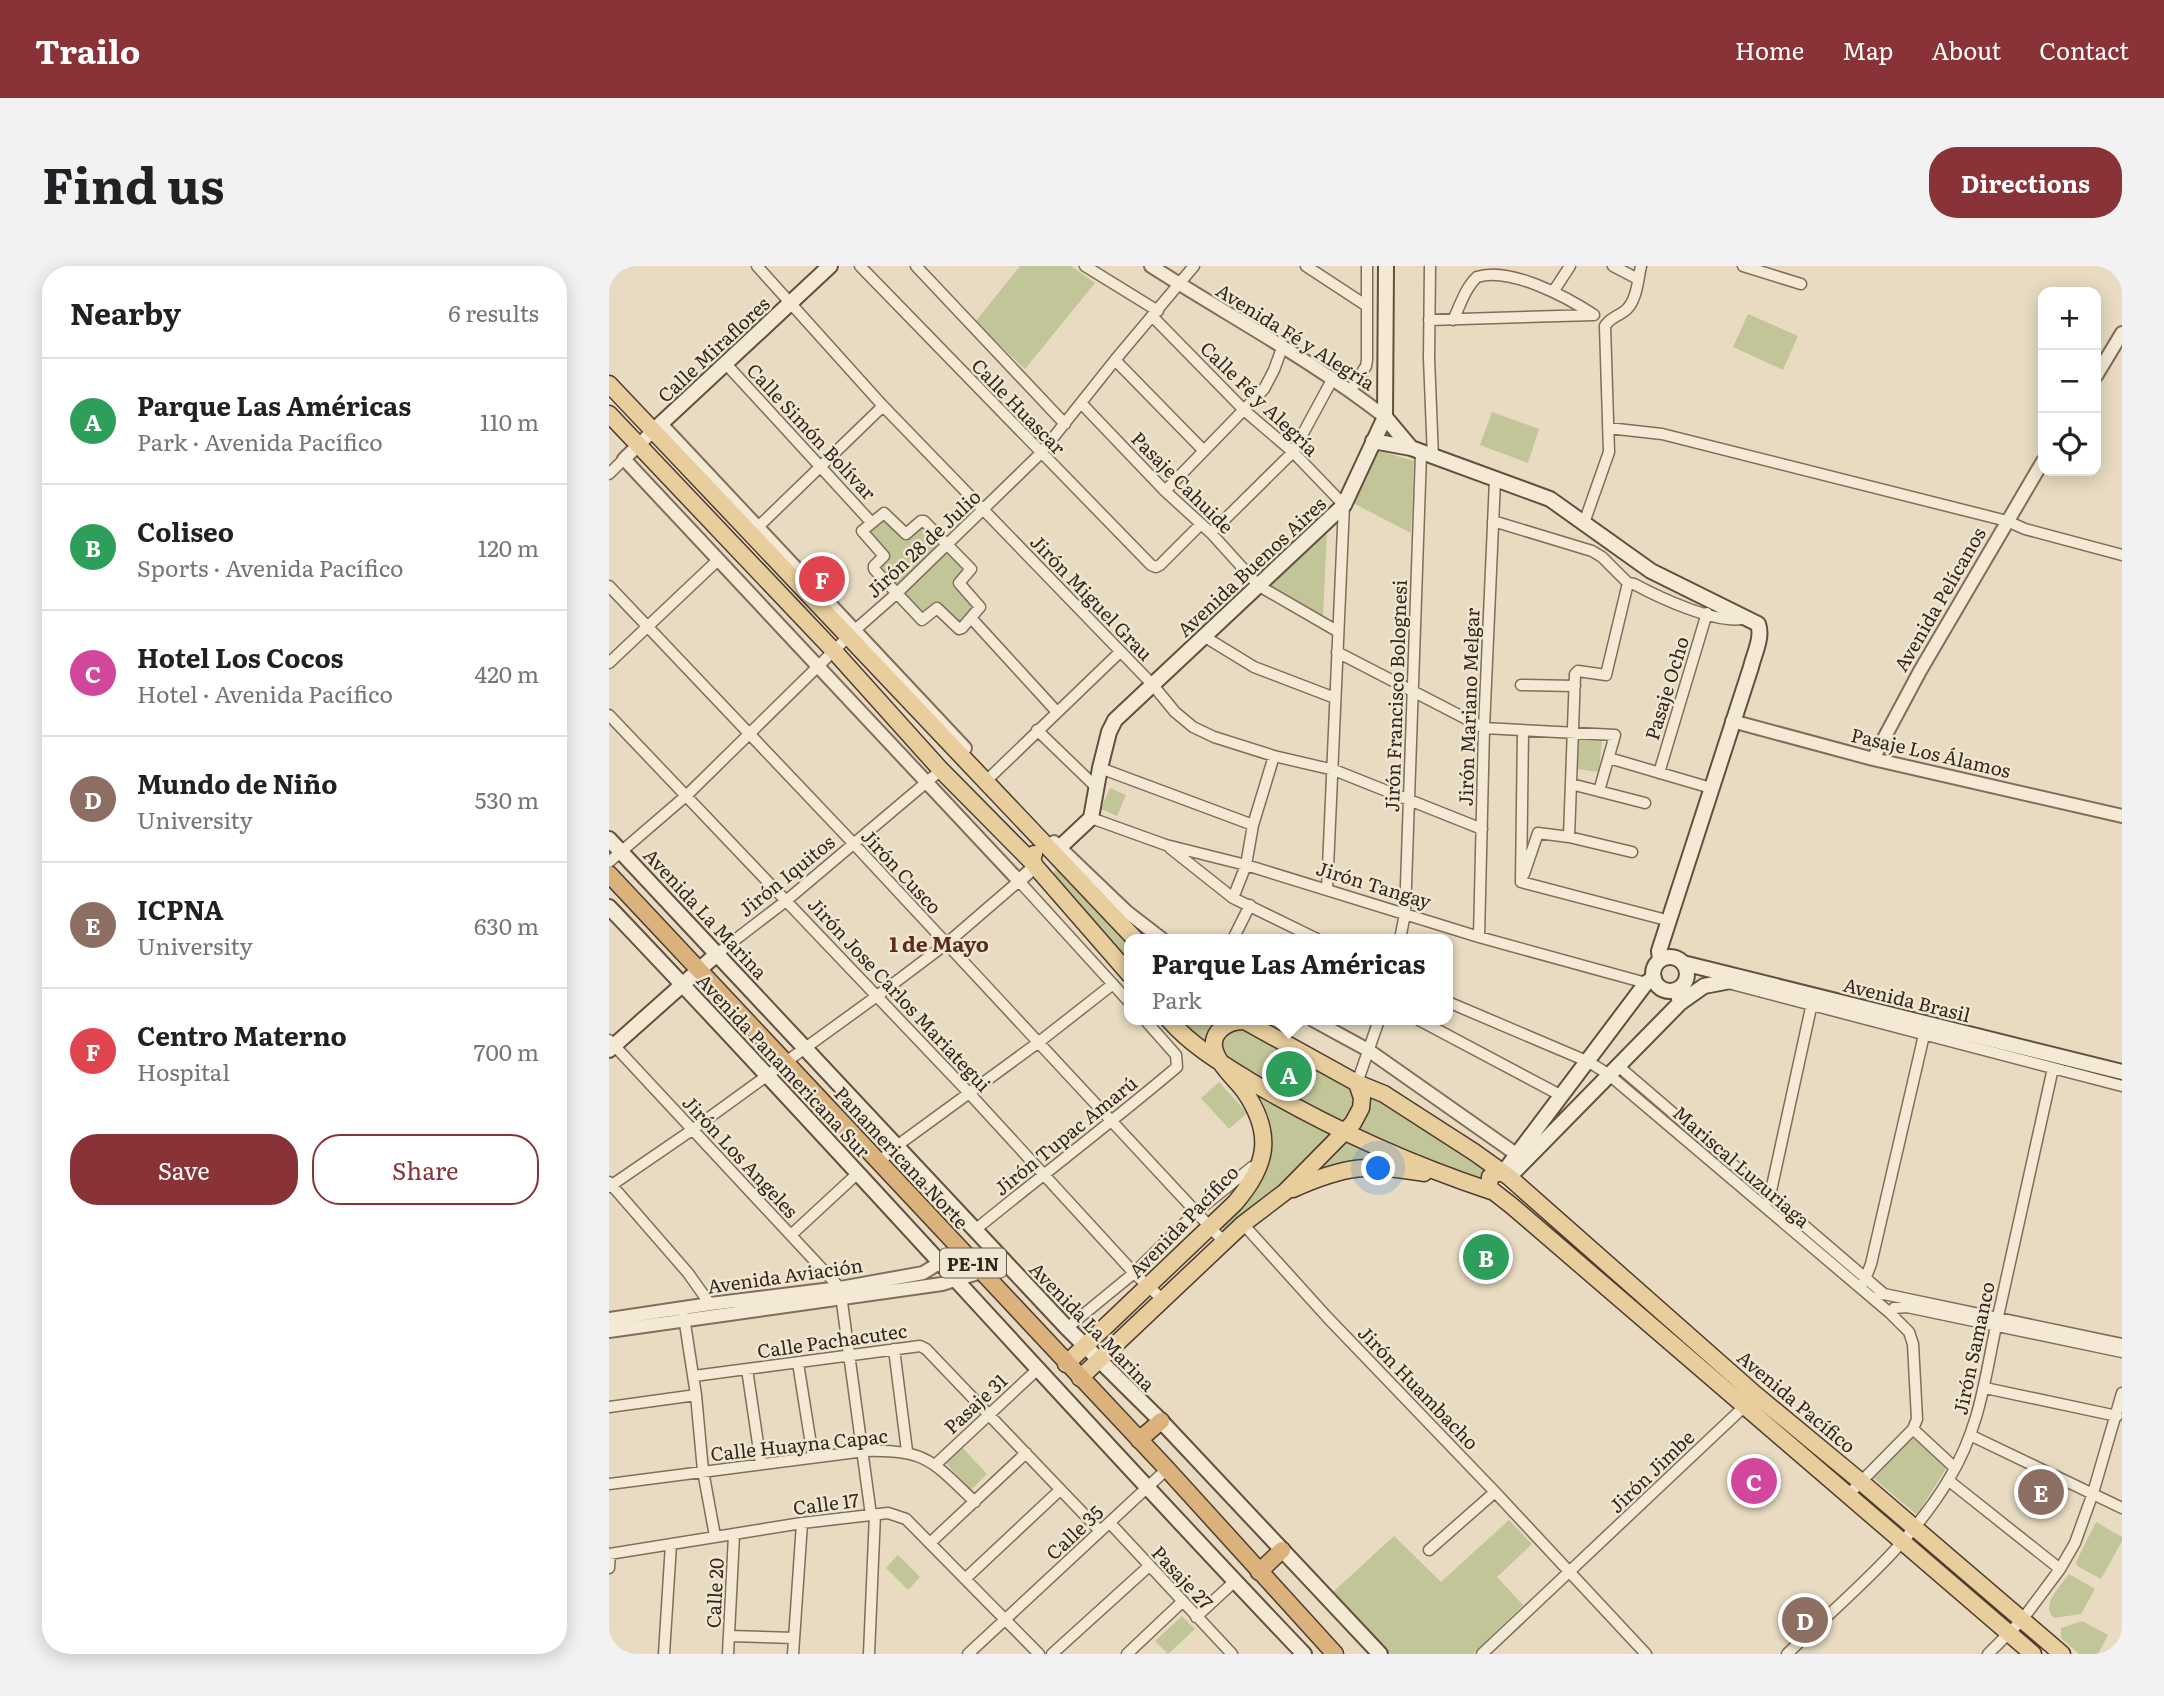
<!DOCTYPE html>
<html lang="en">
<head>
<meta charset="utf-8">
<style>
	:root { --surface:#fff; --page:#f2f2f2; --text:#202124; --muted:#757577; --line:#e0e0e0; --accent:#893237 }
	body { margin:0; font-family:Literata,serif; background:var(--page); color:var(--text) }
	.controls { position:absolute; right:21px; top:21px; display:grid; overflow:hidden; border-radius:14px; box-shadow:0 4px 18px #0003 }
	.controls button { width:63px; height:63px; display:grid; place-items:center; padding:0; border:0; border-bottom:2px solid var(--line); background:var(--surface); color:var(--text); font:35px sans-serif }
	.you { position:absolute; left:770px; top:903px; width:24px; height:24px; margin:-18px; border:5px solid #fff; border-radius:50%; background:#1a73e8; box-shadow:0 0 0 10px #1a73e833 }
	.badge { display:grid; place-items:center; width:46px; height:46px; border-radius:50%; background:var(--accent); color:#fff; font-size:23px; font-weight:700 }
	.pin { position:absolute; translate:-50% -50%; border:4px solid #fff; box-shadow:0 2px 7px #0006 }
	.popup { position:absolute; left:515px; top:668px; width:329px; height:91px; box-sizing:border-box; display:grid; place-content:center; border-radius:14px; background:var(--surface); filter:drop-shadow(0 2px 5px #0005); font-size:23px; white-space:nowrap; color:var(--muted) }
	.popup b { font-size:26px; color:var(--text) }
	.popup::after { content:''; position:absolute; left:50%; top:100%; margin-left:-14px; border:14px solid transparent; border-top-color:var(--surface) }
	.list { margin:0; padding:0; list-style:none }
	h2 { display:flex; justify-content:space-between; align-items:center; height:91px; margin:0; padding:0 28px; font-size:30px }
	h2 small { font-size:23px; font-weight:400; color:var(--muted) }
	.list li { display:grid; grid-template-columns:46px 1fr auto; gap:21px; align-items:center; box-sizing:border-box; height:126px; padding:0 28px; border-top:2px solid var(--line) }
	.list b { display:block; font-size:26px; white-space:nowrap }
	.list p { margin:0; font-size:23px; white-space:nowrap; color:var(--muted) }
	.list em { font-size:23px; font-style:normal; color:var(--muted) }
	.actions { display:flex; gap:14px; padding:21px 28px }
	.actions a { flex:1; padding:16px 0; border:2px solid var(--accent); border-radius:28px; text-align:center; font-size:24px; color:var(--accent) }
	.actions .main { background:var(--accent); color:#fff }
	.icon { flex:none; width:38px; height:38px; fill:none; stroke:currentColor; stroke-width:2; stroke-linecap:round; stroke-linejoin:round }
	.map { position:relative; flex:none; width:1513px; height:1388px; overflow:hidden; border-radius:28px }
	header { display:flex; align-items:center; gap:42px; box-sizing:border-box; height:98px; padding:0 35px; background:var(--accent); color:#fff }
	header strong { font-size:33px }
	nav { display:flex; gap:38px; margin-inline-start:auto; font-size:24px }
	.intro { display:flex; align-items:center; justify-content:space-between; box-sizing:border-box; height:168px; padding:0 42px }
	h1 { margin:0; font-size:49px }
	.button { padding:18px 32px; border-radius:28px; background:var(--accent); color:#fff; font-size:24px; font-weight:700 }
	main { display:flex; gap:42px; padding:0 42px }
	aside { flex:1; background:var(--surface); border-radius:28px; box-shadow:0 4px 18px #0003 }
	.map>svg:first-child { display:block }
	.green { fill:#c2c598 }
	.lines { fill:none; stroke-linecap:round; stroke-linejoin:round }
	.minor-casing { stroke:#806d5b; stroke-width:13 }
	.tertiary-casing { stroke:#806d5b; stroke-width:16 }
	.secondary-casing { stroke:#624f3f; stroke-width:18 }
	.primary-casing { stroke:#4e3c2f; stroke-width:19 }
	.trunk-casing { stroke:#4e3c2f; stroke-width:19 }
	.minor { stroke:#f4e9d4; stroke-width:10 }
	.tertiary { stroke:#f4e9d4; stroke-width:12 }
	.secondary { stroke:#f4e9d4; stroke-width:14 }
	.primary { stroke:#e8cd9d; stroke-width:16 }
	.trunk { stroke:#dcb27c; stroke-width:16 }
	.labels { text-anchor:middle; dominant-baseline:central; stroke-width:5; stroke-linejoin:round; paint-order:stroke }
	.shield { fill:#f1e6d1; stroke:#6b6054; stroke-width:2 }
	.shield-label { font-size:18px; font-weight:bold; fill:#32271e }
	.street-label { font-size:19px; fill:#32271e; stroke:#f1e6d1 }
	.neighbourhood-label { font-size:21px; font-weight:bold; fill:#5a2b22; stroke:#f1e6d1 }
</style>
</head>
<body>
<header>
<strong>Trailo</strong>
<nav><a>Home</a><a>Map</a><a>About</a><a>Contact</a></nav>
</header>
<div class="intro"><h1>Find us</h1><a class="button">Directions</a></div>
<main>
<aside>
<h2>Nearby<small>6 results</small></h2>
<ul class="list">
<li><span class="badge" style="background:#2e9e5b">A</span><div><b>Parque Las Américas</b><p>Park · Avenida Pacífico</p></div><em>110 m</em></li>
<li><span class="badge" style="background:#2e9e5b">B</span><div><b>Coliseo</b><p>Sports · Avenida Pacífico</p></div><em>120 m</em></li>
<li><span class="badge" style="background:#d1479c">C</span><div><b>Hotel Los Cocos</b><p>Hotel · Avenida Pacífico</p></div><em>420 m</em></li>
<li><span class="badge" style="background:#8d6e63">D</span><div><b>Mundo de Niño</b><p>University</p></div><em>530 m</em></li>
<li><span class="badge" style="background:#8d6e63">E</span><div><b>ICPNA</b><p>University</p></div><em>630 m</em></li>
<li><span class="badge" style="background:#e0444e">F</span><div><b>Centro Materno</b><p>Hospital</p></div><em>700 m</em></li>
</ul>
<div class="actions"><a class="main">Save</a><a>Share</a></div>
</aside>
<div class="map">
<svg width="1513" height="1388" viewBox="0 0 1513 1388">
	<rect width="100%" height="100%" fill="#e8dbc2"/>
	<!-- green -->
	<path class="green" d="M411 0H462L486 17 416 103 366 56Z
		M1139 48 1189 70 1174 104 1124 81Z
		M883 146 930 163 919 197 871 179Z
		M768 184 805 195 802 267 742 236Z
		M274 249 297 271 313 258 359 303 345 317 367 341 350 357 327 336 312 348 268 301 279 289 256 265Z
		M718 264 714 351 656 321Z
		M970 471 993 473 990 506 968 503Z
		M501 522 517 529 508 550 492 543Z
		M446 604 450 605 521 676V700L444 609Z
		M568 754H610L599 766V780Z
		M626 759 738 816 745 832 738 851 730 856 698 842 615 790 611 773Z
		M610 816 638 847 620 863 592 832Z
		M633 818 683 848 727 868 626 964 615 967 613 960 658 892Z
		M756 821 879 903 874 912 867 913 745 861Z
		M736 872 802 898 689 917Z
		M1300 1169 1338 1201 1308 1249 1263 1211Z
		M351 1179 378 1208 362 1224 334 1194Z
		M900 1254 923 1278 888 1311 914 1339 864 1388H781L723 1327 785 1270 832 1316Z
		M1487 1256 1513 1271V1275L1492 1313 1468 1300 1467 1296Z
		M289 1289 311 1311 299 1324 277 1302Z
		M1460 1308 1486 1323 1472 1348 1445 1352C1431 1339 1451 1321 1460 1308Z
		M573 1350 586 1363 559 1388 546 1375Z
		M1473 1355 1499 1369 1489 1388H1470L1452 1372V1362Z"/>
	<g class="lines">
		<defs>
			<path id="minor" d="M148 0 274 140 543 418 566 446 584 461 605 471 665 490 725 504 873 563
				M251 0 542 299 547 301 551 299 591 259
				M307 0 456 158
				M476 0 549 45
				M697 0 758 40
				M821 0 820 92 824 192
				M1004 0 1029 13
				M1134 0 1192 18
				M946 23 961 0
				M544 51 636 145 684 186 735 239 718 624
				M820 54 984 49
				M844 54C851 40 856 22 868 11 900 0 958 31 985 49
				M506 94 595 185
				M117 98 262 256
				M742 124 757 100 758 94V0
				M472 137 556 225 602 267 650 320 728 365
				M999 162 1053 168 1398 255 1416 263 1513 289
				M0 208 15 193
				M556 225 655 123 665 104 673 82
				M275 247 297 268 312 255H315L362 303 350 317 371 341 353 362 350 363 328 342 313 354 265 303V300L275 290 253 265Z
				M884 255 983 285 993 291 1019 317
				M975 257 1000 186 996 60C1001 51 1011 50 1018 43 1028 33 1029 13 1032 0
				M149 261 274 140
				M602 267 684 186 724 112
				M0 320 244 577 615 976
				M363 353 448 446
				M596 371 645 401 726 432
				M728 386 875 462 1006 469 990 525
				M0 397 109 294
				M912 419 966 420
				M0 449 360 827 525 1007 554 1034
				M428 464 487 521
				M1000 492 1102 522
				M491 502 644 559
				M1050 507 1098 347
				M377 515 511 386
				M962 518 1036 537
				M482 552 557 579 637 599 870 671 1037 717
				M960 571 966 408 969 405 997 409 1019 317 1025 318C1051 332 1105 357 1133 353
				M561 582 624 632 708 673
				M0 596 78 529 246 364 287 328 432 187 506 94 585 0
				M915 608 929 567 960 571 1023 586
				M912 616 1061 655
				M912 616 914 465
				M624 632 637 599 644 559 665 490
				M870 671 875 462 886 214
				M624 673 641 639
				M791 673 796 648 812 188
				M109 687 178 634 332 504
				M1119 717 1513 820
				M839 736 980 796 999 808 1281 1047 1285 1042 1298 1041 1513 1086
				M810 754 953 830
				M0 774 231 1022 262 1249
				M1008 799 1275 1028
				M748 817 770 754
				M270 896 289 879 430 776 504 718
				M0 916 79 1007 101 1038
				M0 921 83 864 268 730 337 678 410 615 521 737
				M1160 934 1203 737
				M634 958 718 1051 886 1226 1037 1388
				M366 964C433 909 502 857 568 801L567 789 536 754
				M182 969 249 907
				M1255 1016 1262 998 1315 769
				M1270 1029 1275 1028 1513 1078
				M75 1051 87 1129 94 1205 106 1270
				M458 1062 525 1007 586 947 643 901
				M285 1083 298 1185
				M189 1097 204 1191
				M138 1103 152 1198
				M85 1110 311 1080 317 1083 491 1265
				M1376 1122 1508 1150
				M0 1141 87 1129
				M1304 1163 1346 1202
				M1363 1170 1513 1242
				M326 1199 430 1102
				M1339 1214 1451 1303
				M0 1218 256 1185C318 1183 324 1196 366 1236
				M1238 1230 1304 1163 1308 1153 1304 1078 1300 1066 1281 1047
				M501 1257 623 1388
				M321 1277 417 1187
				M820 1284 886 1226
				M0 1288 193 1257 279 1247 297 1253 430 1388
				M0 1302 1 1288
				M356 1313 451 1224
				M587 1351 626 1315
				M120 1370 185 1372
				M55 1388 62 1278
				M119 1388 125 1269
				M184 1388 193 1257
				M260 1388 266 1248
				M359 1388 558 1203
				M443 1388 539 1301
				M518 1388 573 1336
				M873 1388 1139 1137
				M1178 1388C1235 1333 1299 1282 1340 1213 1373 1158 1376 1108 1390 1046 1408 965 1426 884 1444 802
				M1379 1388 1413 1354 1451 1303 1466 1277 1484 1227 1513 1127"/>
			<path id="tertiary" d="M542 0C620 50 703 94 776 151
				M1487 110 1513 67
				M52 158 356 482
				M44 165 15 193 410 615 426 600
				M1123 455 1264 493 1513 550
				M1264 493 1311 405 1434 195
				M445 576 518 646 553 673
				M704 754 759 784 907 888
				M0 1053 101 1038 231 1022 314 1007 351 984
				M0 1065 333 1018 372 1006"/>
			<path id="secondary" d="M776 151 802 182
				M44 165 221 0
				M764 175 802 182 941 233 1042 305 1149 358C1154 371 1145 388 1142 401L1050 685 1051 694
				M0 573 458 1062 552 1155 771 1388
				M450 582 482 552 491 502 500 466 506 454 735 239 776 151 777 0
				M0 641C235 887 460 1142 695 1388
				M1044 708a17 17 0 1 1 34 0a17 17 0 1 1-34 0Z
				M1074 697 1513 806
				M1071 737 1095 720 1132 713
				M0 784 109 687
				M894 907 1037 717 1045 712
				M900 911 1071 737 1068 724"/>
			<path id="primary" d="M0 118 526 673
				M0 148 225 385 332 504 424 597
				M425 588 423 593 426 600 521 709
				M560 754C583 780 612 797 641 815 717 860 798 897 882 925
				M634 754 748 817 775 828 865 886 900 911 1147 1129 1251 1215 1453 1388
				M894 907H887L881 911 880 922 903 940 1424 1388
				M684 923C735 900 760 897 815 907
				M457 1098 626 937C658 900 665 869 636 826 627 813 613 803 607 788 598 768 618 754 636 755
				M471 1112 634 958 676 926 744 857 752 842 753 832 748 817"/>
			<path id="trunk" d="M0 608 558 1203 726 1388
				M530 1174 552 1155
				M650 1306 673 1284"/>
		</defs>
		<!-- minor casing -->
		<use href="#minor" class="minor-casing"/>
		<!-- tertiary casing -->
		<use href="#tertiary" class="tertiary-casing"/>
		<!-- secondary casing -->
		<use href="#secondary" class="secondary-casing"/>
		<!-- primary casing -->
		<use href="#primary" class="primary-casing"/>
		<!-- trunk casing -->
		<use href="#trunk" class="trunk-casing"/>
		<!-- minor -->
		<use href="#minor" class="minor"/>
		<!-- tertiary -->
		<use href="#tertiary" class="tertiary"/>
		<!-- secondary -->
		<use href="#secondary" class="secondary"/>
		<!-- primary -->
		<use href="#primary" class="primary"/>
		<!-- trunk -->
		<use href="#trunk" class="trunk"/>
	</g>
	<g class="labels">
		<!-- shield labels -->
		<rect class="shield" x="331" y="982.5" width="66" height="29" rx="5"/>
		<g class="shield-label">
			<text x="364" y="997">PE-1N</text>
		</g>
		<!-- street labels -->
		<g class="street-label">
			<text transform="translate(687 70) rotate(32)">Avenida Fé y Alegría</text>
			<text transform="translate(104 83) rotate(-43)">Calle Miraflores</text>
			<text transform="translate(651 132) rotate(44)">Calle Fé y Alegría</text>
			<text transform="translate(410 140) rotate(46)">Calle Huascar</text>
			<text transform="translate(203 165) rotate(47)">Calle Simón Bolívar</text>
			<text transform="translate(574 216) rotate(45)">Pasaje Cahuide</text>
			<text transform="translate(314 277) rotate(-43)">Jirón 28 de Julio</text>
			<text transform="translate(642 300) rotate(-43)">Avenida Buenos Aires</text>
			<text transform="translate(483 331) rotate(46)">Jirón Miguel Grau</text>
			<text transform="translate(1330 333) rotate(-60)">Avenida Pelícanos</text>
			<text transform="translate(1057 422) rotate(-73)">Pasaje Ocho</text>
			<text transform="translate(786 430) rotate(-88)">Jirón Francisco Bolognesi</text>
			<text transform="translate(859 441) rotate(-88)">Jirón Mariano Melgar</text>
			<text transform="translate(1322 486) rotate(13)">Pasaje Los Álamos</text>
			<text transform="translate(293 605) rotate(47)">Jirón Cusco</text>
			<text transform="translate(177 609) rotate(-39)">Jirón Iquitos</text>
			<text transform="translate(765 618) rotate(17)">Jirón Tangay</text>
			<text transform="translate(97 647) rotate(47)">Avenida La Marina</text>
			<text transform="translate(291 728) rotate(47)">Jirón Jose Carlos Mariategui</text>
			<text transform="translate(1298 733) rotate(14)">Avenida Brasil</text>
			<text transform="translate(175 799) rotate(47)">Avenida Panamericana Sur</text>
			<text transform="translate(456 869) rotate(-39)">Jirón Tupac Amarú</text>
			<text transform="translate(132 890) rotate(47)">Jirón Los Angeles</text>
			<text transform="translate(293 891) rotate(47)">Panamericana Norte</text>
			<text transform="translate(1133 900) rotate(41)">Mariscal Luzuriaga</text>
			<text transform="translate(574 955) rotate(-46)">Avenida Pacífico</text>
			<text transform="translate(176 1009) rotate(-8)">Avenida Aviación</text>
			<text transform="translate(484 1060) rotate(46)">Avenida La Marina</text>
			<text transform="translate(223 1074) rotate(-8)">Calle Pachacutec</text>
			<text transform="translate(1364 1082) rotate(-78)">Jirón Samanco</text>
			<text transform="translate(810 1121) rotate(46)">Jirón Huambacho</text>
			<text transform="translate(1188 1135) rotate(40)">Avenida Pacífico</text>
			<text transform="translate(366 1137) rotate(-43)">Pasaje 31</text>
			<text transform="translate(190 1178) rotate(-6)">Calle Huayna Capac</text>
			<text transform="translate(1042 1205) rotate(-44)">Jirón Jimbe</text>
			<text transform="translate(217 1237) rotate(-7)">Calle 17</text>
			<text transform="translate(465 1266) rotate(-43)">Calle 35</text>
			<text transform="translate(574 1311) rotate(47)">Pasaje 27</text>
			<text transform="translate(105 1327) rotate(-87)">Calle 20</text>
		</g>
		<!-- neighbourhood labels -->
		<g class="neighbourhood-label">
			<text x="330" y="676">1 de Mayo</text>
		</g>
	</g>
</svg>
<div class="controls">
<button>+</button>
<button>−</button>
<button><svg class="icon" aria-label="locate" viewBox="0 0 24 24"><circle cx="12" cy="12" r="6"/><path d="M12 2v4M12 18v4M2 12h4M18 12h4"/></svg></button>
</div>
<div class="you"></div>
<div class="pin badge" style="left:680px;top:808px;background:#2e9e5b">A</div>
<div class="popup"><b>Parque Las Américas</b>Park</div>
<div class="pin badge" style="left:877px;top:991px;background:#2e9e5b">B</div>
<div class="pin badge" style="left:1145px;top:1215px;background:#d1479c">C</div>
<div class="pin badge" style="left:1196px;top:1354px;background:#8d6e63">D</div>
<div class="pin badge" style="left:1432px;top:1226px;background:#8d6e63">E</div>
<div class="pin badge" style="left:213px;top:313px;background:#e0444e">F</div>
</div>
</main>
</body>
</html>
